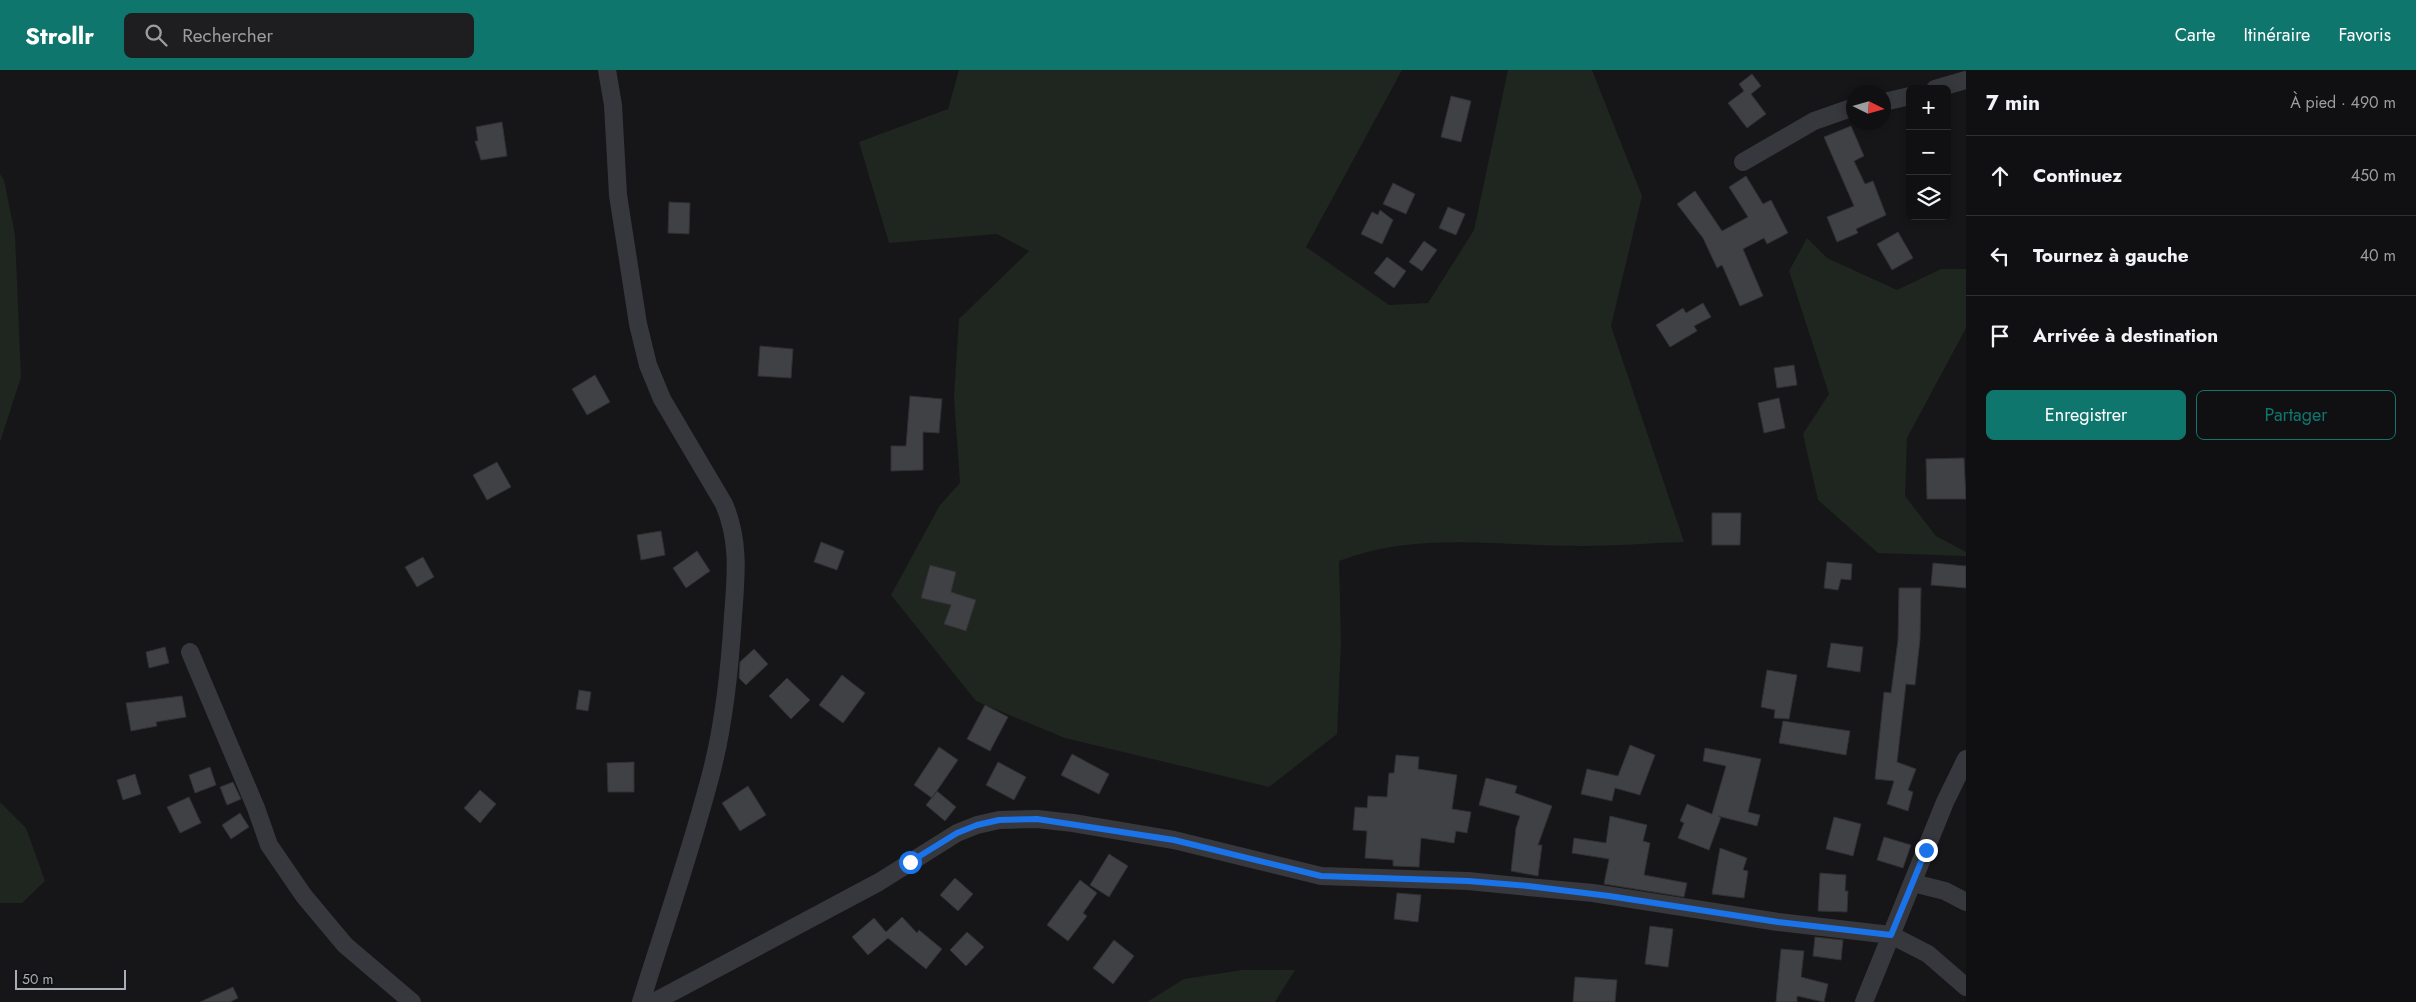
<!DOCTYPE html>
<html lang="fr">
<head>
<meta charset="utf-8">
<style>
	:root { --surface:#101012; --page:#1e1e20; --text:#f1f3f6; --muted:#9c9d9f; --line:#303032; --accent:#0f766e }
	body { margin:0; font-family:Jost,sans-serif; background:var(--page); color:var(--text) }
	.controls { position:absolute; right:15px; top:15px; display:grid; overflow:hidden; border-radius:8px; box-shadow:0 2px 8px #0003 }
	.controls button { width:45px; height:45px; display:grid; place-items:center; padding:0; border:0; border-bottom:1px solid var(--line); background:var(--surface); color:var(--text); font:25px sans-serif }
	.compass { position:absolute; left:1846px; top:15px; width:45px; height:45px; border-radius:50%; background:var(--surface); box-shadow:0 2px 8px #0003; rotate:95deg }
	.scale { position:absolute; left:15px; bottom:12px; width:111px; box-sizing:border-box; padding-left:5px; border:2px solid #a8adb8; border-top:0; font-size:14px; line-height:18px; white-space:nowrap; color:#a8adb8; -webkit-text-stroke:4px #111113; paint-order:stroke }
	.stop { position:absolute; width:15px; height:15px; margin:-11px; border:4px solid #1a73e8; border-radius:50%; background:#fff }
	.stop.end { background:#1a73e8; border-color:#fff; box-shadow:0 1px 5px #0008 }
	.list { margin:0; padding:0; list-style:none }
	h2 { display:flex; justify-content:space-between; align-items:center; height:65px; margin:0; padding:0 20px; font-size:21px }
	h2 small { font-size:16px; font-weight:400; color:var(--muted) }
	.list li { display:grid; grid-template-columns:32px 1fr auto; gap:15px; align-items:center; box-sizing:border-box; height:80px; padding:0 20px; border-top:1px solid var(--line) }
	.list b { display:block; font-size:19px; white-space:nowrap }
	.list em { font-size:16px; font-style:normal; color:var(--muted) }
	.actions { display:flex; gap:10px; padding:15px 20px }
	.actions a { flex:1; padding:11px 0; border:1px solid var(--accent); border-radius:8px; text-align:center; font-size:18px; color:var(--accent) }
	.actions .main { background:var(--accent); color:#fff }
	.icon { flex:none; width:28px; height:28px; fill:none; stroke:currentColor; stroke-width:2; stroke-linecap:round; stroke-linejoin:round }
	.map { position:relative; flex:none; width:1966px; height:932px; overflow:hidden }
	header { display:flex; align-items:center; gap:30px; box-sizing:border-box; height:70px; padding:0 25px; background:var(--accent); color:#fff }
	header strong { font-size:24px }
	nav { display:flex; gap:28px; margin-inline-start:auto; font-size:18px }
	.search { width:350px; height:45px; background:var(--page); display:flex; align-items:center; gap:12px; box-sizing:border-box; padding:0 18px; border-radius:8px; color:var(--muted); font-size:19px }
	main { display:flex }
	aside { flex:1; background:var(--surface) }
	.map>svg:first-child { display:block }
	.green { fill:#1e261f }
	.building { fill:#404145; stroke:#303034 }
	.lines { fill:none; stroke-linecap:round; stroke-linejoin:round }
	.minor { stroke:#37383d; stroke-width:18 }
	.route { stroke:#1a73e8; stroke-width:6 }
</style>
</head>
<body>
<header>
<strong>Strollr</strong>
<div class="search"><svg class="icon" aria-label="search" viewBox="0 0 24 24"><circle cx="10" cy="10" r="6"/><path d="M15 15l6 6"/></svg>Rechercher</div>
<nav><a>Carte</a><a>Itinéraire</a><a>Favoris</a></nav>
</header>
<main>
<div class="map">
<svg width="1966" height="932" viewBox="0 0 1966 932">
	<rect width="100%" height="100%" fill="#161618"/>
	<!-- green -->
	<path class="green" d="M959 0H1402L1306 177 1389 235 1428 233 1474 160 1508 0H1592L1642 126 1611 256 1684 472C1650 473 1615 476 1581 476 1501 476 1415 461 1339 491L1341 574 1337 664 1269 717 1065 668 976 631 891 525 940 435 960 413 954 327 959 249 1029 181 997 164 889 173 859 72 948 39Z
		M0 104 4 110 15 165 21 307 0 372Z
		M1807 168 1827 188 1897 220 1941 199H1966V258L1907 368 1905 426 1936 466 1966 482V486L1878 483 1818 430 1803 364 1829 324 1789 201Z
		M0 732 26 758 45 811 22 833H0Z
		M1242 900H1295L1275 932H1147L1184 909Z"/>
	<!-- building -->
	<path class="building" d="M1752 4 1761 16 1751 24 1766 44 1747 58 1728 33 1744 21 1739 14Z
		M1451 26 1471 31 1461 72 1441 67Z
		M502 52 507 86 481 90 475 71H478L476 57Z
		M1851 56 1864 86 1854 91 1865 114 1873 111 1886 145 1856 159 1858 163 1837 172 1827 147 1854 136 1824 67Z
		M1746 106 1763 134 1771 130 1788 163 1767 174 1764 168 1743 179 1763 226 1740 236 1722 195 1717 198 1703 168 1677 134 1695 121 1722 161 1748 147 1729 117Z
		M1393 113 1415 124 1406 144 1383 134Z
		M669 132 690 133 689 164 668 163Z
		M1448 137 1465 144 1456 165 1439 158Z
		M1380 140 1393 150 1382 174 1361 164 1372 142 1378 145Z
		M1898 162 1913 188 1892 200 1877 174Z
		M1424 171 1437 180 1422 201 1409 192Z
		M1387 187 1406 201 1394 218 1374 203Z
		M1703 233 1711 247 1694 256 1697 261 1670 277 1656 255 1683 238 1686 243Z
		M760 276 793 279 791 308 758 306Z
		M1794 295 1797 315 1777 318 1774 298Z
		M595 305 610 332 587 345 572 319Z
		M910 326 942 329 939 363 923 362V400L891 401V376H906Z
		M1779 328 1785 358 1764 363 1758 333Z
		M1964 388 1966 429H1927L1926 389Z
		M497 392 511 417 487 430 473 405Z
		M1712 443H1741L1740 475H1712Z
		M661 461 665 485 641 490 637 465Z
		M821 472 844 481 837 500 814 492Z
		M697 481 710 501 686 518 673 498Z
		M423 487 434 507 417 517 405 497Z
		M1827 492 1852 494 1851 510 1841 509 1838 520 1824 518Z
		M1933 493 1966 496V518L1931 515Z
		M930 495 956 502 951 522 976 530 966 561 944 554 951 535 921 528Z
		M1899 518H1921L1920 569 1915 615 1906 614 1897 692 1916 699 1908 720 1913 722 1908 741 1887 734 1894 711 1875 709 1884 622 1891 623 1898 570Z
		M1831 573 1863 577 1860 602 1827 597Z
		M165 577 169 593 149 598 146 582Z
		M754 579 768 594 746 615 739 608 740 592Z
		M1767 600 1797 605 1789 649 1774 648 1775 640 1761 637Z
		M842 605 865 623 843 653 819 635Z
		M787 608 810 630 791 649 769 626Z
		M579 620 591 622 588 641 576 639Z
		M182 626 186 647 156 652 157 656 131 661 126 633Z
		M985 635 1008 647 990 681 967 669Z
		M1783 651 1850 661 1846 685 1779 673Z
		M1630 675 1655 685 1640 725 1615 718 1612 731 1581 724 1587 699 1618 706Z
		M939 677 958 690 932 728 914 715Z
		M1705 678 1761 689 1748 742 1760 745 1757 756 1718 746 1721 747 1709 780 1678 768 1684 753 1680 751 1687 734 1712 744 1726 696 1703 691Z
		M1072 684 1109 704 1099 724 1061 705Z
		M1396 685 1419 687 1418 699 1457 705 1452 739 1471 742 1467 763 1456 761 1454 773 1421 768 1419 797 1393 796V790L1365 788 1367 761 1353 760 1355 737 1367 738 1368 726 1387 727 1389 703H1394Z
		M634 692V722H608L607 693Z
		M998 692 1026 707 1014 730 986 715Z
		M210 697 216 715 195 723 189 705Z
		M135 704 141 724 123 730 117 710Z
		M1486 708 1517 716 1515 723 1552 736 1538 775H1542L1538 806 1511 801 1516 758 1520 746 1479 735Z
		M233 712 241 729 227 735 220 717Z
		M748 716 766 745 740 761 722 733Z
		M480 720 496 734 480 753 464 738Z
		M937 721 956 737 945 751 926 735Z
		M189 727 201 753 180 763 167 737Z
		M240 743 249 757 231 769 222 755Z
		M1610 746 1647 755 1643 771 1650 773 1644 805 1687 813 1684 827 1604 814 1609 789 1572 783 1574 768 1606 773Z
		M1834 747 1861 754 1853 786 1826 779Z
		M1884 767 1911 775 1903 798 1877 790Z
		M1720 778 1747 788 1743 800 1748 801 1744 828 1712 824Z
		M1109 784 1128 796 1109 827 1090 815Z
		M1820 803 1846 805 1845 821H1848L1847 842 1818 841Z
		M955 808 973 824 958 841 940 825Z
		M1080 810 1097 823 1083 843 1087 846 1068 871 1047 855Z
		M1397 823 1421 825 1418 852 1394 849Z
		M902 847 917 863 919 860 942 879 926 899 888 868 868 885 852 867 874 848 886 862Z
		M1650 856 1673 859 1668 897 1645 894Z
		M967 862 984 877 966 896 950 880Z
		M1815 867 1843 870 1841 890 1813 886Z
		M1114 870 1134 886 1113 914 1093 898Z
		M1781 879 1804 881 1801 907 1828 914 1824 932 1797 926V932H1776Z
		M1575 907 1617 910 1615 932H1573Z
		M233 917 238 928 230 932H200Z"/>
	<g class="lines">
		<!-- minor -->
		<path class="minor" d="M607 0 613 35 618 125 638 254 648 295 662 329 724 434C740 471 736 507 733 546 730 596 725 647 713 696 693 776 665 854 641 932
			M1935 19 1966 10
			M1884 32 1910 26
			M1743 92 1814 51 1854 37
			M190 582 256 738 269 775 304 826 345 875 412 932
			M1913 813 1945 821 1966 832
			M654 932 879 812 957 763 977 755 999 750 1037 749 1073 753 1174 770 1321 806 1468 811 1528 817 1593 823 1778 852 1891 865 1928 884 1966 917
			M1864 932 1945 732 1966 689"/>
	</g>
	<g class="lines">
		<!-- route -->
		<path class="route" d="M910 792 957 763 977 755 999 750 1037 749 1174 770 1321 806 1468 811 1528 816 1609 826 1778 852 1891 865 1926 780"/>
	</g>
</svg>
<div class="controls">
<button>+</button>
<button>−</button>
<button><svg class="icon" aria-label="layers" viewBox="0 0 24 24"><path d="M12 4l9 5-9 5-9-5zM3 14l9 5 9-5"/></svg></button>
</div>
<svg class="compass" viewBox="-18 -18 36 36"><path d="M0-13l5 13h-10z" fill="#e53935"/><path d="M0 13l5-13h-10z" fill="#9c9d9f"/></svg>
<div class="scale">50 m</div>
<div class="stop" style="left:910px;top:792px"></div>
<div class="stop end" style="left:1926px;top:780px"></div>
</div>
<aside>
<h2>7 min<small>À pied · 490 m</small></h2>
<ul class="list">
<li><svg class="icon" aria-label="ahead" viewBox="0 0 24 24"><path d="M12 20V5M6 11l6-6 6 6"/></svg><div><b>Continuez</b></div><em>450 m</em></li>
<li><svg class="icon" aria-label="left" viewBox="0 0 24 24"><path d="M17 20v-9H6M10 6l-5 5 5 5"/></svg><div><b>Tournez à gauche</b></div><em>40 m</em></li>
<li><svg class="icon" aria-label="arrive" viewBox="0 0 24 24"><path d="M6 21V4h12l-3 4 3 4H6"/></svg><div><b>Arrivée à destination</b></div></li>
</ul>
<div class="actions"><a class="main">Enregistrer</a><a>Partager</a></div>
</aside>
</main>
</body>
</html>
